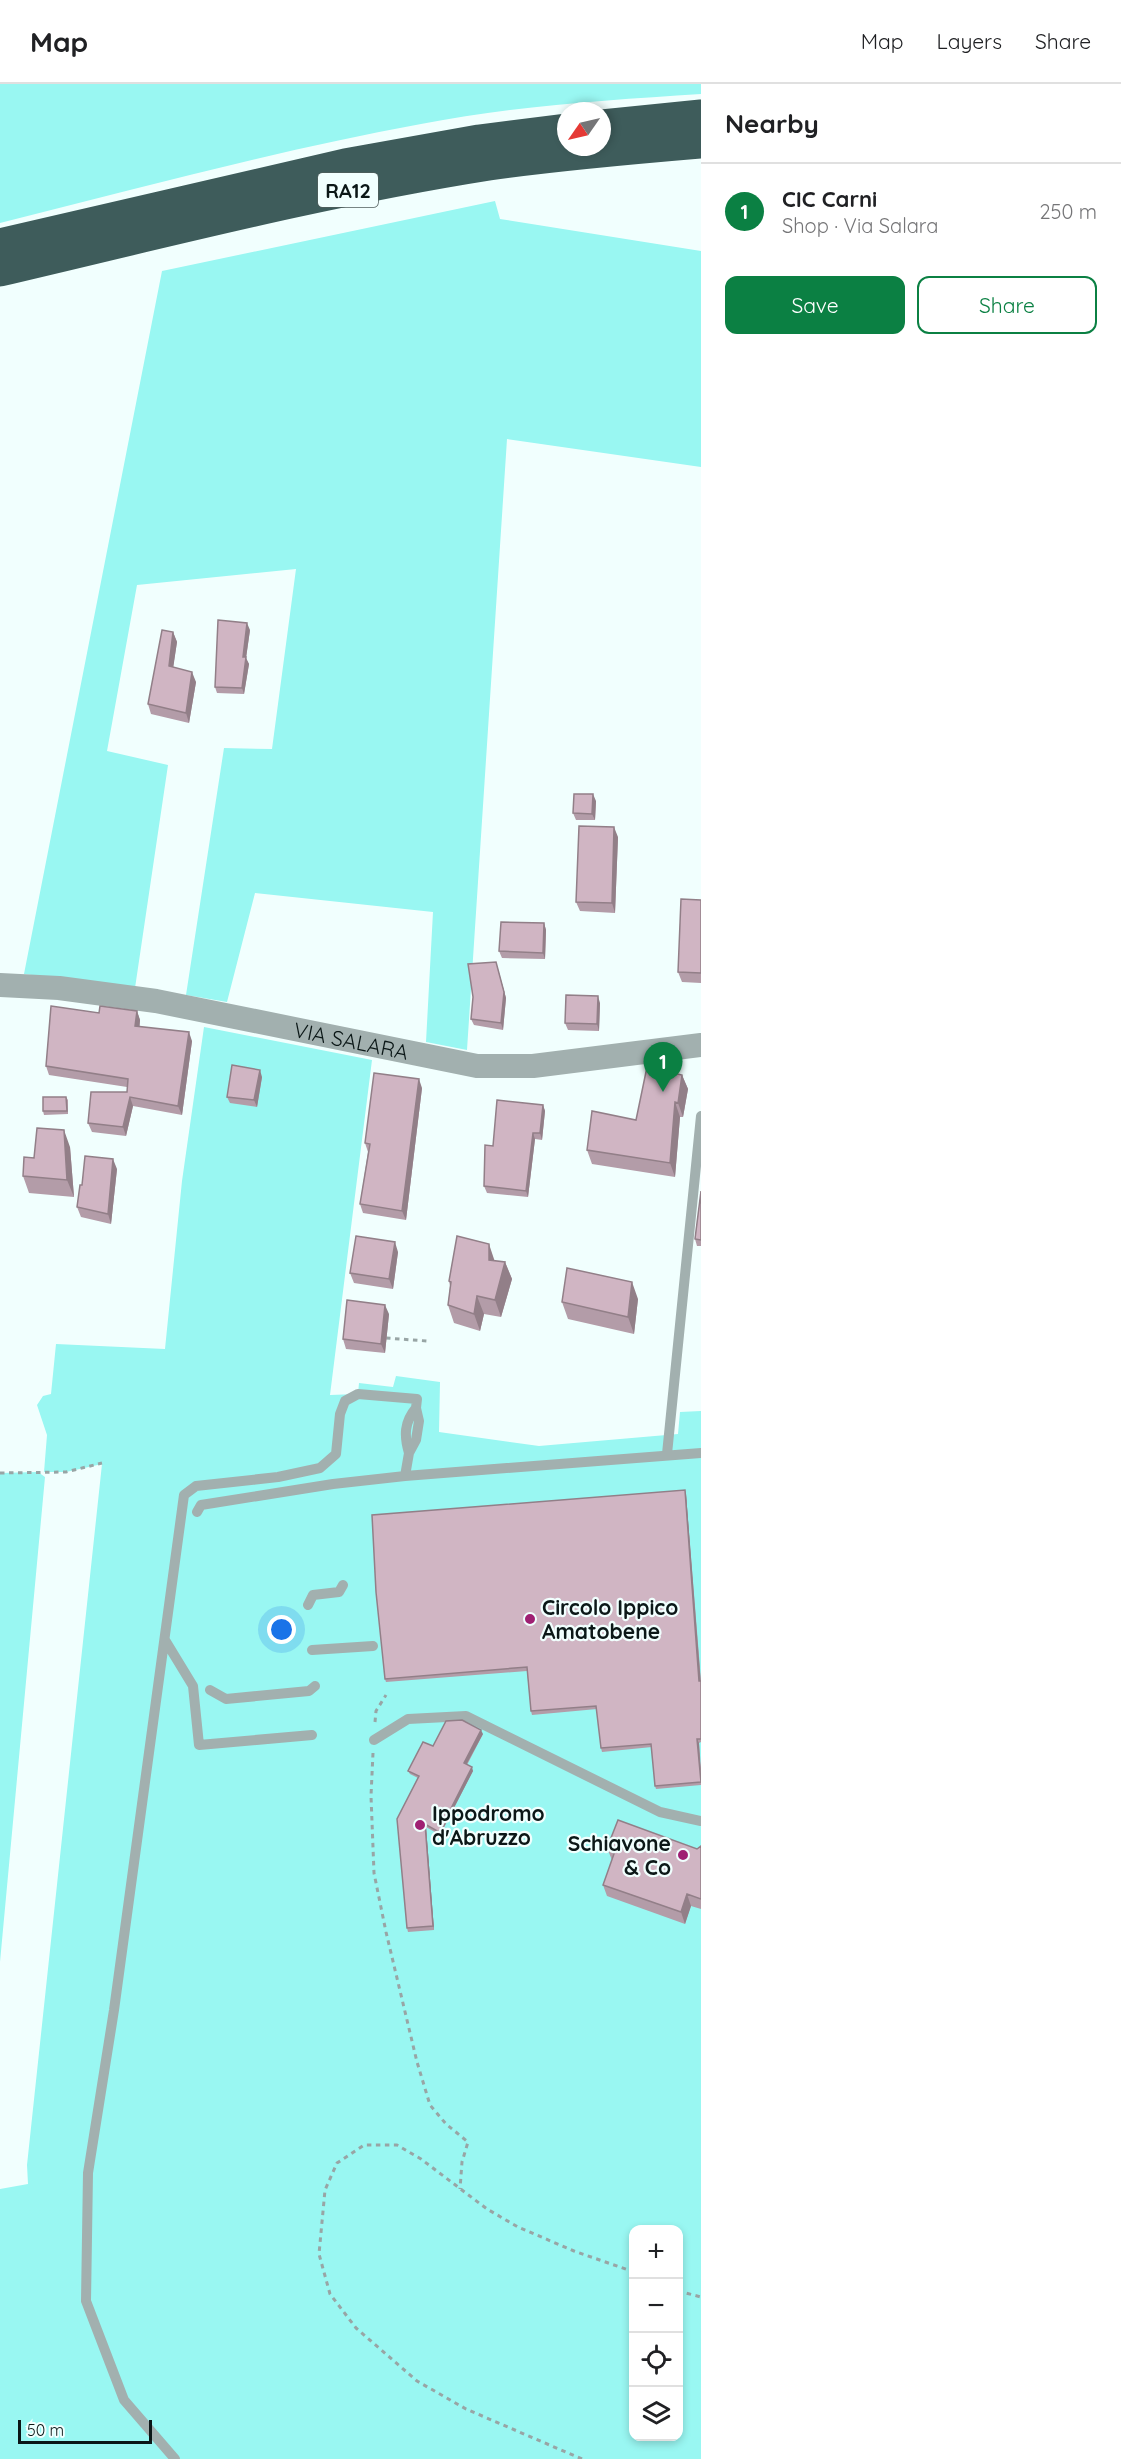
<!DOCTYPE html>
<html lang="en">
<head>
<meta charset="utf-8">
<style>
	:root { --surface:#fff; --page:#f6f6f6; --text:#202124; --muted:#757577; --line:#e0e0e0; --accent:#0b8043 }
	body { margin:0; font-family:Quicksand,sans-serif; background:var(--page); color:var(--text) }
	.controls { position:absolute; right:18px; bottom:18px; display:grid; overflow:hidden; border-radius:12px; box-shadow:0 3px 9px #0003 }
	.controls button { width:54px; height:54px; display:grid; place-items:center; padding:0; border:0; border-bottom:2px solid var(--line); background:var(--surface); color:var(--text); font:30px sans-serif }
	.compass { position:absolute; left:557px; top:18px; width:54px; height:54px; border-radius:50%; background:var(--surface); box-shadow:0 3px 9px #0003; rotate:236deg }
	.scale { position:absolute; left:18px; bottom:15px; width:134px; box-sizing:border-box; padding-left:6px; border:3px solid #0b1717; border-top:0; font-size:16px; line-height:21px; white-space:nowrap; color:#0b1717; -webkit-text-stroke:4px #f1fffe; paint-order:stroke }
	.you { position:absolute; left:282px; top:1546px; width:21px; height:21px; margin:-15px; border:4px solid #fff; border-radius:50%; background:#1a73e8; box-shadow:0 0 0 9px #1a73e833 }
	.badge { display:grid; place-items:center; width:39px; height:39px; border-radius:50%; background:var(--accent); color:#fff; font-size:20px; font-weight:700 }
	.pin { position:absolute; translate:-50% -50px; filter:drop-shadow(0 2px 3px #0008) }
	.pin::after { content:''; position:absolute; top:32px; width:21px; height:18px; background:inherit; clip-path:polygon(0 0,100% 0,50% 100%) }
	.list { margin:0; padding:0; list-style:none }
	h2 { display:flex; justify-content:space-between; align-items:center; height:78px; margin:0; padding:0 24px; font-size:26px }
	h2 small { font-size:20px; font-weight:400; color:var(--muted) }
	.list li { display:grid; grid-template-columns:39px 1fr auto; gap:18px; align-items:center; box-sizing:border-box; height:96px; padding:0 24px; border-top:2px solid var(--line) }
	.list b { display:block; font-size:22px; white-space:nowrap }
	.list p { margin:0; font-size:20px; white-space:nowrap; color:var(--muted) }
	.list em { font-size:20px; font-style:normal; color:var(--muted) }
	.actions { display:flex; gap:12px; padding:18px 24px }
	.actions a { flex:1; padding:14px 0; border:2px solid var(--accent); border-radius:12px; text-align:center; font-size:21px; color:var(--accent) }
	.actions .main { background:var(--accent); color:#fff }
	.icon { flex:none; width:33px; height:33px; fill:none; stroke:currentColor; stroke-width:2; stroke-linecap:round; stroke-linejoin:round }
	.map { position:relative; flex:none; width:701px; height:2375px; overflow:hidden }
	header { display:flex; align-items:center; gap:36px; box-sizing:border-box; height:84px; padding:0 30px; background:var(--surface); border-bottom:2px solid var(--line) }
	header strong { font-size:28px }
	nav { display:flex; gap:33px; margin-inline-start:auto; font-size:21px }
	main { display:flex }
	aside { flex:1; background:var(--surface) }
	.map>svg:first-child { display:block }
	.green { fill:#99f7f2; fill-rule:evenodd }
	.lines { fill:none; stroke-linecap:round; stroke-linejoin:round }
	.path { stroke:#98a5a5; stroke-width:3; stroke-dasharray:4.5 4.5; stroke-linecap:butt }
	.service { stroke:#a2b0af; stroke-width:10 }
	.tertiary { stroke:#a2b0af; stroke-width:24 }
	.motorway { stroke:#3e5c5b; stroke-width:33 }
	.wall { fill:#b39ca8 }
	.shaded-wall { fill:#927f88 }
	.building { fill:#d0b5c3; stroke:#927f88; stroke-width:1.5 }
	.poi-dot { fill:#9f2073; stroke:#f1fffe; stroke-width:2 }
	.labels { text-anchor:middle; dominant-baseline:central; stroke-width:4.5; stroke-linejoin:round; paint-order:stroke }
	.shield { fill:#f1fffe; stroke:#505d5c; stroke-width:1.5 }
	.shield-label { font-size:20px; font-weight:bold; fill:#0b1717 }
	.street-label { font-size:21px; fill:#0b1717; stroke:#f1fffe }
	.poi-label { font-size:21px; font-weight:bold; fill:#0b1717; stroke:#f1fffe; text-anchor:start }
</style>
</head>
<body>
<header>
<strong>Map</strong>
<nav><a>Map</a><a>Layers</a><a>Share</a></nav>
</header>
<main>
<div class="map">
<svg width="701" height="2375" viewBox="0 0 701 2375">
	<rect width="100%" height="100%" fill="#f1fffe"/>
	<!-- green -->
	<path class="green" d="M0 0H701V10C608 16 513 22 421 40 279 66 140 104 0 139Z
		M495 117 500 135 701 167V383L507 355 467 966 426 958 433 828 255 809 227 918 186 911 224 664 272 665 296 485 137 501 107 667 168 681 135 904 24 890 162 187Z
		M204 943 372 976 330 1311 358 1310 359 1299 393 1303 396 1292 440 1298 439 1348 539 1362 678 1350 680 1328 701 1327V2375H0V2105L28 2100 27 2081 102 1380 66 1388H44L47 1351 37 1321 43 1312 51 1310 56 1260 165 1265 182 1097ZM634 2146H678V2352H634Z
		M38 1388 45 1393 0 1878V1389Z"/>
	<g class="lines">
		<!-- path -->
		<path class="path" d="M386 1254 427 1257
			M0 1389 66 1388 102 1379
			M375 1638 376 1627 386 1611
			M373 1669 371 1712 374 1789 386 1848 417 1978 430 2021 446 2040 468 2058 462 2078 460 2105
			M678 2207 701 2213
			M582 2375 466 2325 417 2297 356 2244 330 2210 319 2170 325 2106 337 2079 364 2061H397L421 2075 487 2125 518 2143 574 2167 634 2188"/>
		<!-- service -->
		<path class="service" d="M409 1369C404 1352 404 1338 416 1324
			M667 1370 701 1032
			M197 1428 201 1421 333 1400 405 1392 701 1369
			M308 1521 313 1511 339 1508 343 1501
			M165 1556 193 1602 199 1661 312 1651
			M312 1566 373 1562
			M210 1606 226 1615 309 1607 315 1602
			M374 1656 408 1635 466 1632 660 1728 701 1737
			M175 2375 124 2316 86 2217 88 2089 114 1926 184 1411 196 1402 278 1393 320 1384 336 1370 340 1330 345 1317 358 1310 417 1315 416 1324 419 1337 416 1356 409 1369 405 1392"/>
		<!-- tertiary -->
		<path class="tertiary" id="s1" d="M0 901 59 904 156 917 477 982H533L701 961"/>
		<!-- motorway -->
		<path class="motorway" d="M602 42 701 32
			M0 161 345 81 479 57 566 46
			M0 186C162 148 324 106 489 80 559 70 630 64 701 58"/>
	</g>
	<!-- wall -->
	<path class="wall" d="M250 546 246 574 249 580 244 610 217 609 215 603Z
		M173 548 177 558 173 583 196 598 189 639 151 630 148 620Z
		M596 717 595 736H576L573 729Z
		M618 753 615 829 580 827 576 818Z
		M701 816V899L682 898 678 888Z
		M544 839 546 846 545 875 502 874 499 867Z
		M496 878 506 914 503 946 474 941 471 935Z
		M600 919 599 947 568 946 565 939Z
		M137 927 140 936 139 943 192 957 182 1031 133 1022 126 1052 92 1048 88 1039 127 1008V1003L49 991 46 982 99 929Z
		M682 991 688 1005 683 1033H680L675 1093 592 1080 587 1066 636 1036Z
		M262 993 257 1023 230 1019 227 1013Z
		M422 1004 406 1136 363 1129 360 1120 368 1068 365 1059Z
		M66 1013 68 1016V1030L44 1031 43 1027Z
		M543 1021 545 1027 542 1056 535 1055 528 1113 487 1109 484 1102 493 1062Z
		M70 1063 74 1113 29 1109 23 1092 34 1074Z
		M117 1085 111 1140 81 1133 77 1123 82 1101Z
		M701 1107V1162H697L695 1155Z
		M398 1168 393 1205 354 1199 350 1189Z
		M494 1177 505 1178 512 1195 501 1233 484 1230 480 1247 454 1239 448 1221 450 1202 449 1197Z
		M638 1215 634 1250 568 1235 562 1218Z
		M389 1230 385 1269 346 1265 343 1255Z
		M686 1410 701 1597V1658L699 1659 701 1684V1701L656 1705 655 1702 652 1663 602 1668 601 1664 597 1625 532 1631 531 1627 527 1587 386 1598 385 1595Z
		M483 1650 467 1681 473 1687 440 1751 426 1743 434 1846 408 1848 407 1844 418 1694 410 1690 408 1687 433 1662Z
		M701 1762V1825L691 1822 685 1840 607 1812 603 1801 612 1776 607 1764 697 1765Z"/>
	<!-- shaded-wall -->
	<path class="shaded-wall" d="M247 539 250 546 246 574 249 580 244 610 242 604 243 573Z
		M173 548 177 558 172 592 169 582Z
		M192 588 196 598 189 639 186 629Z
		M593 710 596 717 595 736 592 730Z
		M614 743 618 753 615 829 612 819Z
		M544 839 546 846 545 875 543 869Z
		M496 878 506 914 503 946 501 939Z
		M598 912 600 919 599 947 597 940Z
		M137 927 140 936 139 951 135 942Z
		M189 948 192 957 182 1031 178 1022Z
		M260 986 262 993 257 1023 254 1016Z
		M682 991 688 1005 683 1033 678 1019Z
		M419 995 422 1004 406 1136 402 1127Z
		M130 1013 133 1022 126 1052 123 1043Z
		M675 1018 680 1033 675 1093 670 1079Z
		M543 1021 545 1027 542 1056 540 1049Z
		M64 1046 70 1063 74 1113 67 1096Z
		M533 1049 535 1055 528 1113 526 1107Z
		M113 1075 117 1085 111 1140 108 1130Z
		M395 1158 398 1168 393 1205 389 1195Z
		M489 1160 495 1178 489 1176Z
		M505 1178 512 1195 501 1233 495 1216Z
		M632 1198 638 1215 634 1250 628 1233Z
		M477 1212 484 1230 480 1247 474 1230Z
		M385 1221 389 1230 385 1269 381 1260Z
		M685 1406 686 1410 701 1601 699 1597Z
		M481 1646 483 1650 465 1683 464 1679Z
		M697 1655 699 1659 701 1695Z
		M472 1683 473 1687 440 1751 439 1748Z
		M425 1740 426 1743 434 1846 433 1842Z
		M687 1810 691 1822 685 1840 681 1828Z"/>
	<!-- building -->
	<path class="building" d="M218 536 247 539 243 573H246L242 604 215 603Z
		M162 546 173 548 169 582 192 588 186 629 148 620Z
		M574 710H593L592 730 573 729Z
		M579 742 614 743 612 819 576 818Z
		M681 815 701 816V889L678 888Z
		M501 838 544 839 543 869 499 867Z
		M496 878 504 908 501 939 471 935 473 913 468 880Z
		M566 911 598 912 597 940 565 939Z
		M51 922 99 929 100 922 137 927 135 942 189 948 178 1022 130 1013 123 1043 88 1039 91 1008H127L128 995 46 982Z
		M232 981 260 986 254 1016 227 1013Z
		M647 983 682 991 678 1019 675 1018 670 1079 587 1066 592 1027 636 1036Z
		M374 989 419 995 402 1127 360 1120 370 1060 365 1059Z
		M43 1013H66L67 1027H43Z
		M497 1016 543 1021 540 1049H533L526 1107 484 1102 485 1061 493 1062Z
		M37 1044 64 1046 67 1096 23 1092 24 1073 34 1074Z
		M85 1072 113 1075 108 1130 77 1123 80 1101H82Z
		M701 1107V1156L695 1155Z
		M356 1152 395 1158 389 1195 350 1189Z
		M457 1152 489 1160V1176L505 1178 495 1216 477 1212 474 1230 448 1221 451 1198 449 1197Z
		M567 1184 632 1198 628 1233 562 1218Z
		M347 1216 385 1221 381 1260 343 1255Z
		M685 1406 699 1597H701V1655H697L701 1698 655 1702 651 1660 601 1664 596 1622 531 1627 527 1583 385 1595 376 1508 372 1431Z
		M462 1636 481 1646 464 1679 472 1683 439 1748 425 1740 433 1842 407 1844 397 1735 419 1692 408 1687 423 1658 433 1662 446 1637Z
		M618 1736 697 1765 701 1762V1815L687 1810 681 1828 603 1801 615 1767 607 1764Z"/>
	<!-- markers -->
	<g class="poi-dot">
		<circle cx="530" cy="1535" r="6"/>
		<circle cx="420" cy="1741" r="6"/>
		<circle cx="683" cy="1771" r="6"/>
	</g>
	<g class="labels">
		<!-- shield labels -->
		<rect class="shield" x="318" y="89" width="60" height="34" rx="4.5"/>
		<g class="shield-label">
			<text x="348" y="106">RA12</text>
		</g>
		<!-- street labels -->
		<g class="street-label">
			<text stroke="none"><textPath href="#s1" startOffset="356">VIA SALARA</textPath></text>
		</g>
		<!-- poi labels -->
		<g class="poi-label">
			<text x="542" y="1523">Circolo Ippico<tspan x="542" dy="24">Amatobene</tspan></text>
			<text x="432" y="1729">Ippodromo<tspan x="432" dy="24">d'Abruzzo</tspan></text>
			<text x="671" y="1759" text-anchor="end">Schiavone<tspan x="671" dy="24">&amp; Co</tspan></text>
		</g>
	</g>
</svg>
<div class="controls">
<button>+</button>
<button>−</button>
<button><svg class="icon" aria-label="locate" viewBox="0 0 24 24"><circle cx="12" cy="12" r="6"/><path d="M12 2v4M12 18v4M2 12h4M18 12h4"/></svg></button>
<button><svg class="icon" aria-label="layers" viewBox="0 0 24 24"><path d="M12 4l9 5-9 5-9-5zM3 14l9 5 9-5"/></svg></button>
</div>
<svg class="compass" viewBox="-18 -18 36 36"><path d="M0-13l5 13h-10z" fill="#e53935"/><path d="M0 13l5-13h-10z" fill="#757577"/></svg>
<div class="scale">50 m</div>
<div class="you"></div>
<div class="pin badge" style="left:663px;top:1008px">1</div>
</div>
<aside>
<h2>Nearby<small></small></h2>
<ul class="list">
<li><span class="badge">1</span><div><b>CIC Carni</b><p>Shop · Via Salara</p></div><em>250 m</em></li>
</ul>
<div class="actions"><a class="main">Save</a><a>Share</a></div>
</aside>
</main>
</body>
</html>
